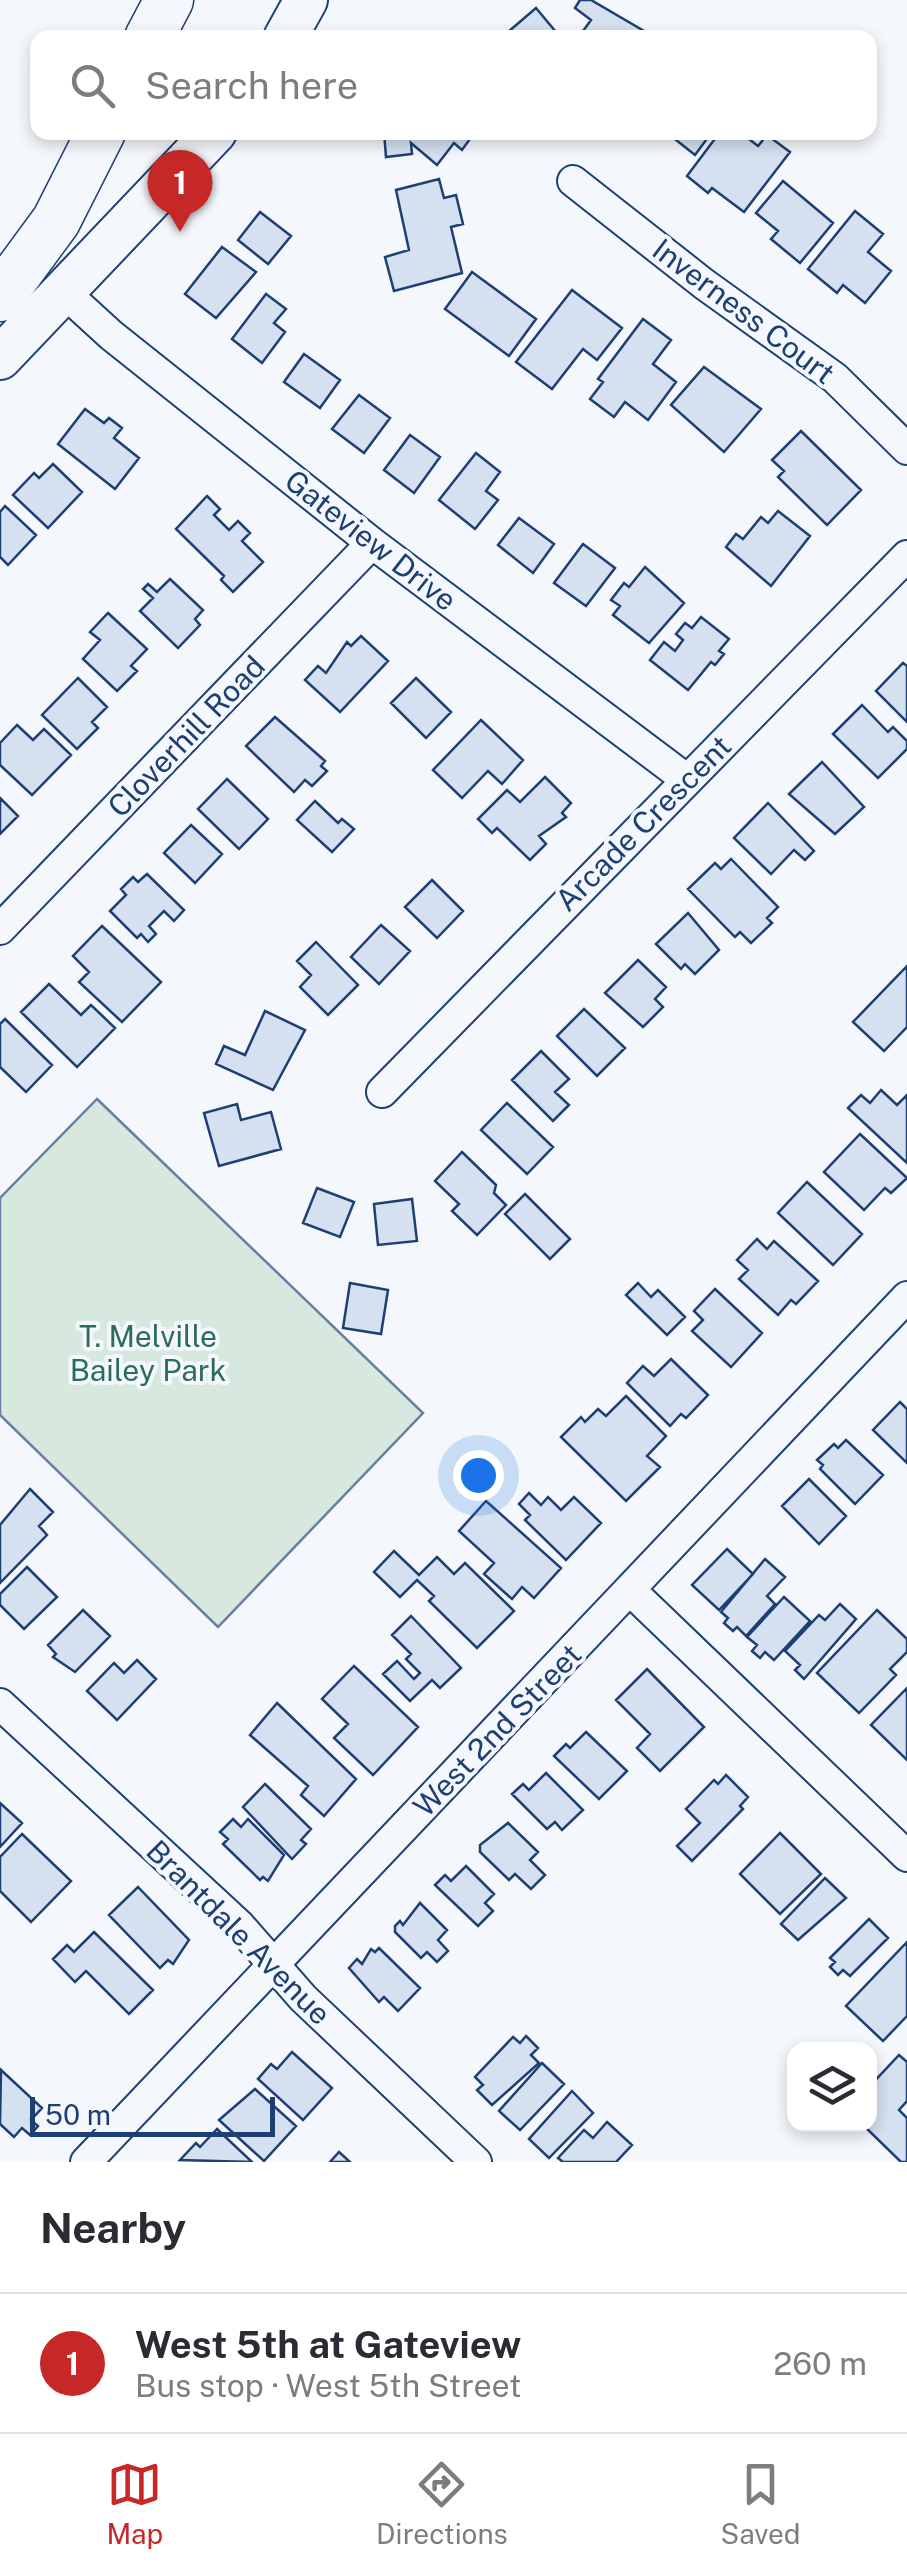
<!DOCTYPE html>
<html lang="en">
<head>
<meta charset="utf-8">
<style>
	:root { --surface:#fff; --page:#f7f7f7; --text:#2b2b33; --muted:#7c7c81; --line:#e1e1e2; --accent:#c62828 }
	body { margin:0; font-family:"Public Sans",sans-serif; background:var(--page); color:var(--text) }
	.controls { position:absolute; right:30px; bottom:30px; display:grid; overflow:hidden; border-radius:20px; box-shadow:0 5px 15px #0003 }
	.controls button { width:90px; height:90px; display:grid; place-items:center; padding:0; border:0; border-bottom:2px solid var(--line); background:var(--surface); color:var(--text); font:50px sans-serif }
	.scale { position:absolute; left:30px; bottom:25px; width:245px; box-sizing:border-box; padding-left:10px; border:5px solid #1d3f73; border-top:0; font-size:28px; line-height:35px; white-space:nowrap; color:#1d3f73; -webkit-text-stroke:8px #f4f7fb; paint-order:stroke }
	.you { position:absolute; left:478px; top:1475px; width:35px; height:35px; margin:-25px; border:8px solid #fff; border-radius:50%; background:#1a73e8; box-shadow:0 0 0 15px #1a73e833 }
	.badge { display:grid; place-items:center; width:65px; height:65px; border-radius:50%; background:var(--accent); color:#fff; font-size:32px; font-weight:700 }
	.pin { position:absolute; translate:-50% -82px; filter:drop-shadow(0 2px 5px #0008) }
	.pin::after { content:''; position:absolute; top:52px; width:35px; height:30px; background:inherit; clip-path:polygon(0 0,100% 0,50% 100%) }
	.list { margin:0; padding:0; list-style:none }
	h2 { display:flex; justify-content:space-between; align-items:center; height:130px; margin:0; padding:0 40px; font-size:42px }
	h2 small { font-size:32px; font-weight:400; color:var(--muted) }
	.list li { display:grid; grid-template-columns:65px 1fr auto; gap:30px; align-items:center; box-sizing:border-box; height:140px; padding:0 40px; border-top:2px solid var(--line) }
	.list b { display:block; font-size:38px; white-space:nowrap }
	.list p { margin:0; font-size:32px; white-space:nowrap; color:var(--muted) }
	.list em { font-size:32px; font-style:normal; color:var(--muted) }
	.icon { flex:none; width:55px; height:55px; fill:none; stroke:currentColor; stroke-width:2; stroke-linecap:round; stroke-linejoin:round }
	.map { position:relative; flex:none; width:907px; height:2162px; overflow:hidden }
	.search { position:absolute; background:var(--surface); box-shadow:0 5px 15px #0003; left:30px; right:30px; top:30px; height:110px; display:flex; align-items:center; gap:25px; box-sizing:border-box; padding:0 35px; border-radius:20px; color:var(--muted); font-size:38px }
	.sheet { height:270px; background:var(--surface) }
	nav { display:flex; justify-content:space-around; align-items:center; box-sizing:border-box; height:140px; border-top:2px solid var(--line); background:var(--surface); font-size:28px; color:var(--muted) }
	nav a { display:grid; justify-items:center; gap:5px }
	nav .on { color:var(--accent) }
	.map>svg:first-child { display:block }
	.green { fill:#d7e8df; stroke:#687fa3; stroke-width:2.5 }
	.building { fill:#d5e0f0; stroke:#1d3f73; stroke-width:2.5 }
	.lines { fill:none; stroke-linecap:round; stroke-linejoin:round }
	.street-casing { stroke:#1d3f73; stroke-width:34 }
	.secondary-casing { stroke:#1d3f73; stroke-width:46 }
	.primary-casing { stroke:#1d3f73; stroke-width:51 }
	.street { stroke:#f4f7fb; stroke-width:30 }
	.secondary { stroke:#f4f7fb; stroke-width:42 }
	.primary { stroke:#f4f7fb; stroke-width:48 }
	.labels { text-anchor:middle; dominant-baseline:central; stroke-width:8; stroke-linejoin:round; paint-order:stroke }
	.street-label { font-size:30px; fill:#1d3f73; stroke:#f4f7fb }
	.park-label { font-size:30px; fill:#2c6c60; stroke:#f4f7fb }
</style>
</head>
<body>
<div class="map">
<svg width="907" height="2162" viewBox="0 0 907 2162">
	<rect width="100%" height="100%" fill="#f4f7fb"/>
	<!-- green -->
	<path class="green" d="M97 1099 423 1413 218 1627 0 1415V1198Z"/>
	<!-- building -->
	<path class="building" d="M580 0H591L656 38H578L591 20 575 8Z
		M536 8 561 38H501Z
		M384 132H475L462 150 454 143 437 165 411 143 412 154 386 157Z
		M666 132H712L695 155Z
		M720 132H740L758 146 767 135 790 152 744 212 712 188 708 193 687 176Z
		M439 179 444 198 456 195 463 224 451 227 462 273 394 291 385 257 409 250 396 190Z
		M783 181 833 223 800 263 771 239 778 231 756 213Z
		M855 211 883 234 868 252 891 271 865 303 843 285 837 293 808 269Z
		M260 212 291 236 268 264 238 240Z
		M222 247 256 272 216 318 185 294Z
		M472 272 536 319 509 356 445 309Z
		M572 290 622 328 597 360 583 349 552 389 516 362Z
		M266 294 286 309 274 323 285 332 262 363 232 339Z
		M643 319 671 340 653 364 676 382 648 420 625 402 614 417 590 399 603 382 598 379Z
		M304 354 340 380 320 408 284 382Z
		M704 367 761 409 724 452 671 405Z
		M359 395 390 418 364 453 332 429Z
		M85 409 104 423 109 418 122 428 114 438 139 458 115 489 58 444Z
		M801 431 861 490 827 525 778 477 784 471 772 460Z
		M410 435 440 457 414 493 384 470Z
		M476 453 500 472 486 491 498 500 475 529 439 500Z
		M53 464 82 492 48 528 13 495 34 473 39 478Z
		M207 496 220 509 214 515 229 530 238 521 250 533 242 541 263 562 233 592 221 580 224 576 176 529Z
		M5 506 36 535 8 565 0 557V512Z
		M778 511 810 536 771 586 726 547 736 534 743 539 761 517 768 523Z
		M519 518 554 544 533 573 498 545Z
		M583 544 615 568 586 606 554 583Z
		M645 567 684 603 649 643 613 615 620 606 611 600 624 583 629 587Z
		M170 579 203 610 195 619 200 625 178 648 140 611 153 598 143 589 148 584 157 592Z
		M108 613 147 649 131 666 137 671 117 691 83 659 100 640 90 632Z
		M701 617 729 639 719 651 724 654 715 665 711 662 688 690 650 660 664 642 675 651 683 640 676 634 685 623 692 628Z
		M361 636 388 661 340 712 305 680 318 666 326 673 347 642 351 646Z
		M903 663 907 666V722L876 691Z
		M78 678 107 707 92 722 98 728 77 749 42 715Z
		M416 678 451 712 426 738 391 703Z
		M862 705 888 732 893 727 907 741V749L878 778 833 734Z
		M275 717 325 761 321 766 327 771 312 786 305 780 294 792 246 746Z
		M481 720 523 760 502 784 488 771 462 798 433 770Z
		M17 725 33 740 44 729 71 755 32 795 0 765V743Z
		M822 762 864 807 835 834 789 794Z
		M545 777 571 803 562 813 566 817 539 836 546 844 530 860 497 828 492 833 478 819 507 790 520 802Z
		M227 779 268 819 239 849 198 809Z
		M0 798 18 816 0 834Z
		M315 801 338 823 342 819 354 829 332 852 297 820Z
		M768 803 814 851 805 860 794 850 771 874 734 838Z
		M191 825 222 854 195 883 164 853Z
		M731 859 778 907 767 918 772 923 751 943 740 932 735 937 688 889 715 863 721 869Z
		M147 874 184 910 174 921 164 911 149 926 156 934 148 942 141 934 137 938 110 911 126 895 121 889 133 877 138 882Z
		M432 880 463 911 437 938 405 907Z
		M688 913 719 950 695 974 685 964 681 969 656 944Z
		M381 925 410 951 379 984 351 957Z
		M102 926 161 982 122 1022 79 982 89 972 73 956Z
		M316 942 358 985 328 1015 300 987 311 975 297 961Z
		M638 960 666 987 655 999 663 1007 643 1027 605 993Z
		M907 966V1027L884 1051 853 1022Z
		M49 984 81 1015 91 1005 115 1028 77 1067 21 1012Z
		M584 1009 625 1048 597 1076 557 1036Z
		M265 1011 305 1030 273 1090 216 1064 224 1046 245 1055Z
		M5 1019 52 1065 26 1092 0 1067V1024Z
		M541 1051 569 1079 555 1092 569 1105 553 1121 512 1080Z
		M881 1090 897 1105 907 1095V1163L848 1108 861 1095 870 1103Z
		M507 1103 553 1147 527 1174 481 1130Z
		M237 1104 241 1120 271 1112 281 1149 219 1166 204 1113Z
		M860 1134 907 1178 891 1193 885 1188 864 1210 824 1172Z
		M462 1152 496 1185 494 1193 506 1205 477 1235 452 1211 459 1204 435 1181Z
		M807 1182 862 1234 833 1265 778 1213Z
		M317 1188 354 1202 340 1237 303 1223Z
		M525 1194 570 1239 550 1259 505 1214Z
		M412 1199 417 1241 378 1245 374 1204Z
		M757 1239 767 1249 774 1241 818 1281 796 1304 791 1300 778 1315 739 1279 748 1270 737 1260Z
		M350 1283 388 1290 381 1334 343 1328Z
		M638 1283 651 1297 658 1290 685 1317 667 1335 626 1295Z
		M715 1289 762 1333 731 1367 692 1331 703 1320 694 1311Z
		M671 1359 708 1395 686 1418 681 1414 670 1426 627 1383 643 1366 654 1376Z
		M626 1396 666 1436 647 1456 660 1467 626 1501 561 1437 581 1417 585 1422 598 1409 606 1416Z
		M900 1402 907 1409V1463L873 1430Z
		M846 1440 883 1475 855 1504 820 1469 823 1465 817 1460 834 1444 838 1448Z
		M809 1479 846 1516 819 1544 782 1506Z
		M30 1489 53 1512 39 1526 47 1535 0 1583V1525Z
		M529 1493 541 1505 548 1497 561 1510 574 1497 601 1523 566 1560 525 1520 530 1515 519 1504Z
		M486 1501 561 1568 534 1598 522 1587 512 1599 484 1574 494 1563 459 1531Z
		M727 1549 753 1574 719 1610 692 1585Z
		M394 1551 419 1575 437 1557 454 1574 465 1563 514 1611 477 1648 429 1601 434 1596 417 1580 400 1597 374 1572Z
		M765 1559 785 1577 767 1596 775 1604 746 1636 737 1627 733 1631 724 1623 728 1618 721 1612Z
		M27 1567 57 1597 24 1629 0 1605V1594Z
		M784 1597 810 1621 774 1660 765 1652 760 1658 752 1651 757 1645 747 1637Z
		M840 1604 856 1619 804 1679 795 1670 800 1665 785 1651 819 1615 825 1620Z
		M83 1610 110 1636 75 1672 53 1657 56 1654 48 1645Z
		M877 1610 907 1639V1652L890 1669 896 1675 859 1713 817 1673Z
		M411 1616 461 1668 440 1688 432 1680 410 1701 383 1674 397 1661 414 1679 420 1673 406 1659 411 1654 392 1635Z
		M137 1660 156 1679 117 1720 87 1691 114 1663 124 1673Z
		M354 1666 418 1727 373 1775 334 1738 348 1724 322 1699Z
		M647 1669 704 1727 660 1771 637 1748 650 1734 616 1700Z
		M907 1688V1760L871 1725Z
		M277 1703 356 1779 324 1816 301 1795 308 1786 250 1735Z
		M586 1732 627 1771 599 1799 554 1756 566 1744 570 1748Z
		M546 1773 583 1810 562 1830 555 1822 547 1829 512 1794 523 1784 529 1790Z
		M726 1775 748 1797 740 1806 743 1809 692 1861 677 1846 700 1823 686 1809 714 1780 718 1784Z
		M265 1784 311 1829 301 1840 306 1844 292 1859 243 1807Z
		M0 1803 22 1823 0 1847Z
		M233 1819 241 1827 248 1819 284 1855 268 1881 263 1877 260 1880 223 1844 228 1839 220 1832Z
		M508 1823 538 1852 530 1860 545 1875 531 1889 515 1874 509 1880 480 1852V1845Z
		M780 1833 821 1874 780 1914 740 1874Z
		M22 1834 71 1881 31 1922 0 1891V1857Z
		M466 1866 494 1894 485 1903 493 1911 478 1926 435 1885 445 1875 451 1881Z
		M825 1878 846 1898 798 1940 781 1924Z
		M138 1887 189 1940 173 1964 168 1960 160 1968 109 1915Z
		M420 1903 447 1930 438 1940 448 1951 437 1962 427 1952 421 1958 395 1932V1926L400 1921 403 1925Z
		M869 1919 888 1938 850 1976 843 1970 838 1975 830 1967 835 1962 830 1958Z
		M94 1932 153 1990 129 2014 86 1971 75 1982 53 1959 67 1945 74 1952Z
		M907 1942V2016L883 2041 846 2006Z
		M379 1948 420 1988 398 2011 384 1997 379 2002 349 1968 357 1959 362 1964 371 1949 375 1952Z
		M526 2036 538 2048 531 2055 539 2063 492 2105 477 2090 483 2085 475 2077 513 2037 520 2043Z
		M292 2052 332 2088 303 2120 258 2079 271 2064 277 2069Z
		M899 2055 907 2062V2101L899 2110 907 2118V2162H901L862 2124H870V2086Z
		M542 2063 564 2084 520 2130 499 2111Z
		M1 2070 42 2108 31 2120 38 2126 30 2135 22 2128 14 2137 0 2124Z
		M255 2089 296 2126 264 2161 219 2120Z
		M572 2091 593 2113 549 2158 529 2139Z
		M607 2122 632 2145 616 2162H563L558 2158 584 2130 593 2138Z
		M217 2129 252 2162 180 2160 196 2143 200 2147Z
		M339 2152 350 2162H330Z"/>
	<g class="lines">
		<defs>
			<path id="street" d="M573 181 704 284 835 378 907 449
				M64 292 111 335 372 543 686 779
				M0 929 372 543
				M382 1092 907 556
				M630 1590 907 1856
				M0 1704 239 1925 303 1998 476 2162
				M86 2162 907 1297"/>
			<path id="secondary" d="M285 38 306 0
				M0 358 215 132"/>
			<path id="primary" d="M149 38 169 0
				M0 297 56 221 101 132"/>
		</defs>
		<!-- street casing -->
		<use href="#street" class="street-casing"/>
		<!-- secondary casing -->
		<use href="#secondary" class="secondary-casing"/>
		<!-- primary casing -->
		<use href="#primary" class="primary-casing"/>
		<!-- street -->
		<use href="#street" class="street"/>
		<!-- secondary -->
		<use href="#secondary" class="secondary"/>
		<!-- primary -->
		<use href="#primary" class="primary"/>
	</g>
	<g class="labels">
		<!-- street labels -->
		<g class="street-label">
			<text transform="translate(744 311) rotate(37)">Inverness Court</text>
			<text transform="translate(371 540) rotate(38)">Gateview Drive</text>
			<text transform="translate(186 736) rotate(-46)">Cloverhill Road</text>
			<text transform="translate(643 823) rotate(-45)">Arcade Crescent</text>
			<text transform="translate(497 1730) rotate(-46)">West 2nd Street</text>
			<text transform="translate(239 1932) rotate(45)">Brantdale Avenue</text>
		</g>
		<!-- park labels -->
		<g class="park-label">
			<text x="148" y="1336">T. Melville<tspan x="148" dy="34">Bailey Park</tspan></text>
		</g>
	</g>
</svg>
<div class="controls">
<button><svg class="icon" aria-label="layers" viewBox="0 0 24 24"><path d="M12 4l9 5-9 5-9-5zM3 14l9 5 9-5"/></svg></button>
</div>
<div class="scale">50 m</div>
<div class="you"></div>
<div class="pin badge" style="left:180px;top:232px">1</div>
<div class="search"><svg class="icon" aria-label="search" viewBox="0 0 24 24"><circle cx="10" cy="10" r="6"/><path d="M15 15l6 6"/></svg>Search here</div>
</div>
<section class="sheet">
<h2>Nearby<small></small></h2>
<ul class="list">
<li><span class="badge">1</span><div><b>West 5th at Gateview</b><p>Bus stop · West 5th Street</p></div><em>260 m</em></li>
</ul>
</section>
<nav>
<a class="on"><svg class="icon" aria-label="map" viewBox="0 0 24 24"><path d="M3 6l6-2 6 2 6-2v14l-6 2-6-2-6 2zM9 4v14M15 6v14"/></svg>Map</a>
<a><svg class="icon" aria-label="directions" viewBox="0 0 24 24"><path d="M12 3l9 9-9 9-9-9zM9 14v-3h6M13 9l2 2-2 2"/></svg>Directions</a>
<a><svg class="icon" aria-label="saved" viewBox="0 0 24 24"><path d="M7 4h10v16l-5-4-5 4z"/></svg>Saved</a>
</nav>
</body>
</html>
